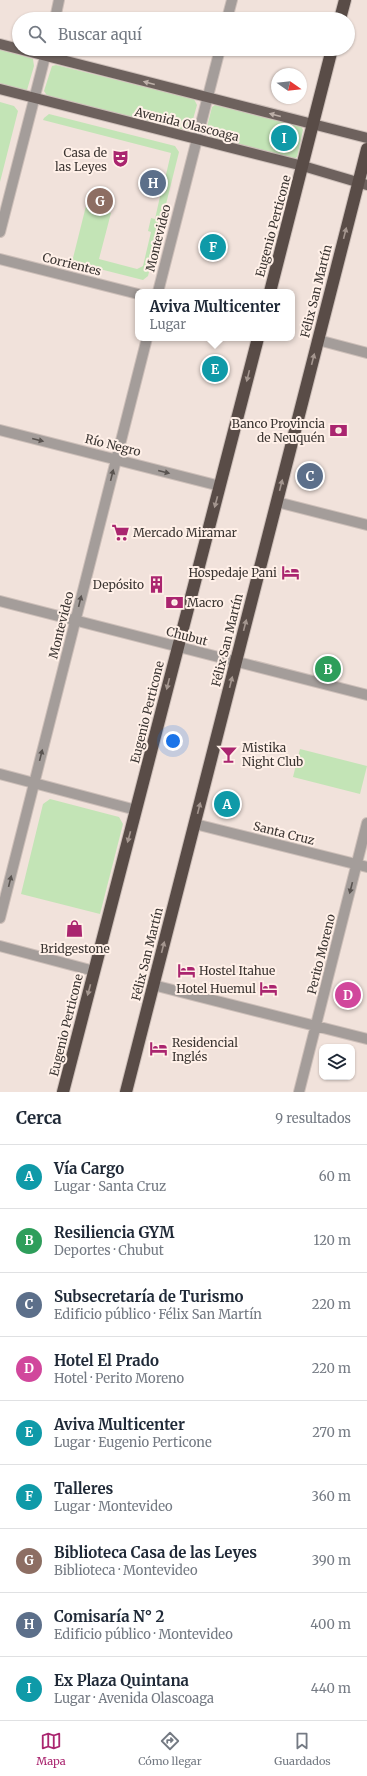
<!DOCTYPE html>
<html lang="es">
<head>
<meta charset="utf-8">
<style>
	:root { --surface:#fff; --page:#f2f2f3; --text:#1f2937; --muted:#747a83; --line:#e0e1e3; --accent:#aa256f }
	body { margin:0; font-family:Merriweather,serif; background:var(--page); color:var(--text) }
	.controls { position:absolute; right:12px; bottom:12px; display:grid; overflow:hidden; border-radius:8px; box-shadow:0 1px 3px #0004 }
	.controls button { width:36px; height:36px; display:grid; place-items:center; padding:0; border:0; border-bottom:1px solid var(--line); background:var(--surface); color:var(--text); font:20px sans-serif }
	.compass { position:absolute; left:271px; top:68px; width:36px; height:36px; border-radius:50%; background:var(--surface); box-shadow:0 1px 3px #0004; rotate:104deg }
	.you { position:absolute; left:173px; top:741px; width:14px; height:14px; margin:-10px; border:3px solid #fff; border-radius:50%; background:#1a73e8; box-shadow:0 0 0 6px #1a73e833 }
	.badge { display:grid; place-items:center; width:26px; height:26px; border-radius:50%; background:var(--accent); color:#fff; font-size:13px; font-weight:700 }
	.pin { position:absolute; translate:-50% -50%; border:2px solid #fff; box-shadow:0 1px 4px #0006 }
	.popup { position:absolute; left:135px; top:289px; width:160px; height:52px; box-sizing:border-box; display:grid; place-content:center; border-radius:8px; background:var(--surface); filter:drop-shadow(0 1px 3px #0005); font-size:13px; white-space:nowrap; color:var(--muted) }
	.popup b { font-size:15px; color:var(--text) }
	.popup::after { content:''; position:absolute; left:50%; top:100%; margin-left:-8px; border:8px solid transparent; border-top-color:var(--surface) }
	.list { margin:0; padding:0; list-style:none }
	h2 { display:flex; justify-content:space-between; align-items:center; height:52px; margin:0; padding:0 16px; font-size:17px }
	h2 small { font-size:13px; font-weight:400; color:var(--muted) }
	.list li { display:grid; grid-template-columns:26px 1fr auto; gap:12px; align-items:center; box-sizing:border-box; height:64px; padding:0 16px; border-top:1px solid var(--line) }
	.list b { display:block; font-size:15px; white-space:nowrap }
	.list p { margin:0; font-size:13px; white-space:nowrap; color:var(--muted) }
	.list em { font-size:13px; font-style:normal; color:var(--muted) }
	.icon { flex:none; width:22px; height:22px; fill:none; stroke:currentColor; stroke-width:2; stroke-linecap:round; stroke-linejoin:round }
	.map { position:relative; flex:none; width:367px; height:1092px; overflow:hidden }
	.search { position:absolute; background:var(--surface); box-shadow:0 1px 3px #0004; left:12px; right:12px; top:12px; height:44px; display:flex; align-items:center; gap:10px; box-sizing:border-box; padding:0 14px; border-radius:22px; color:var(--muted); font-size:15px }
	.sheet { height:628px; background:var(--surface) }
	nav { display:flex; justify-content:space-around; align-items:center; box-sizing:border-box; height:56px; border-top:1px solid var(--line); background:var(--surface); font-size:11px; color:var(--muted) }
	nav a { display:grid; justify-items:center; gap:2px }
	nav .on { color:var(--accent) }
	.map>svg:first-child { display:block }
	.green { fill:#c3e4b6 }
	.lines { fill:none; stroke-linecap:round; stroke-linejoin:round }
	.minor-casing { stroke:#cdbfb9; stroke-width:12 }
	.major-casing { stroke:#cdbfb9; stroke-width:12 }
	.highway-casing { stroke:#cdbfb9; stroke-width:14 }
	.minor { stroke:#a49d9a; stroke-width:10 }
	.major { stroke:#6d615d; stroke-width:10 }
	.highway { stroke:#594c47; stroke-width:12 }
	.oneway { fill:#bdb0a9 }
	.oneway2 { fill:#a4968f }
	.oneway3 { fill:#5a5451 }
	.labels { text-anchor:middle; dominant-baseline:central; stroke-width:4; stroke-linejoin:round; paint-order:stroke }
	.street-label { font-size:12px; fill:#3b3532; stroke:#fff0e8 }
	.poi-label { font-size:12px; fill:#3b3532; stroke:#fff0e8; text-anchor:end }
</style>
</head>
<body>
<div class="map">
<svg width="367" height="1092" viewBox="0 0 367 1092">
	<rect width="100%" height="100%" fill="#f1e2db"/>
	<!-- green -->
	<path class="green" d="M0 49 33 59 34 66 27 90 0 85Z
		M56 65 194 99 197 105 190 130 187 132 48 97 44 91 52 66Z
		M0 102 14 106 18 111 0 182Z
		M215 105 301 126 303 130 297 157 294 159 208 137 206 131 212 107Z
		M49 114 175 146 179 152 148 276 143 280 72 262 86 206 111 213 99 259 137 269 143 266 151 232 148 231 151 218 155 219 161 192 165 193 168 180 165 179 171 153 43 120 44 118Z
		M300 749 367 766 360 794 293 777Z
		M50 799 119 817 123 824 100 914 21 894 43 804Z"/>
	<g class="lines">
		<defs>
			<path id="minor" d="M55 19 59 0
				M227 19 232 0
				M0 232 47 49
				M0 259 138 294
				M158 292 220 49
				M318 340 367 353
				M0 430 220 486
				M277 502 367 525
				M0 601 367 695
				M0 774 136 810
				M195 824 367 867
				M0 918 147 338
				M0 946 94 971
				M153 985 367 1039
				M299 1092 367 823"/>
			<path id="major" d="M0 44 367 138
				M0 89 303 166 367 185"/>
			<path id="highway" d="M340 19 345 0
				M270 292 332 49
				M63 1092 258 338
				M126 1092 367 149"/>
		</defs>
		<!-- minor casing -->
		<use href="#minor" class="minor-casing"/>
		<!-- major casing -->
		<use href="#major" class="major-casing"/>
		<!-- highway casing -->
		<use href="#highway" class="highway-casing"/>
		<!-- minor -->
		<use href="#minor" class="minor"/>
		<!-- major -->
		<use href="#major" class="major"/>
		<!-- highway -->
		<use href="#highway" class="highway"/>
	</g>
	<!-- one-way arrows -->
	<defs><path id="oneway-solid" d="M-6-.8H1V-3.2L6.5 0L1 3.2V.8H-6Z"/></defs>
	<g class="oneway">
		<use href="#oneway-solid" transform="translate(149 83) rotate(-165)"/>
		<use href="#oneway-solid" transform="translate(275 115) rotate(-165)"/>
	</g>
	<g class="oneway2">
		<use href="#oneway-solid" transform="translate(345 233) rotate(-76)"/>
		<use href="#oneway-solid" transform="translate(313 359) rotate(-76)"/>
		<use href="#oneway-solid" transform="translate(248 376) rotate(104)"/>
		<use href="#oneway-solid" transform="translate(281 485) rotate(-76)"/>
		<use href="#oneway-solid" transform="translate(216 502) rotate(105)"/>
		<use href="#oneway-solid" transform="translate(245 625) rotate(-76)"/>
		<use href="#oneway-solid" transform="translate(231 682) rotate(-76)"/>
		<use href="#oneway-solid" transform="translate(168 684) rotate(104)"/>
		<use href="#oneway-solid" transform="translate(199 808) rotate(-76)"/>
		<use href="#oneway-solid" transform="translate(129 837) rotate(105)"/>
		<use href="#oneway-solid" transform="translate(163 947) rotate(-76)"/>
		<use href="#oneway-solid" transform="translate(89 990) rotate(105)"/>
	</g>
	<g class="oneway3">
		<use href="#oneway-solid" transform="translate(38 440) rotate(14)"/>
		<use href="#oneway-solid" transform="translate(164 472) rotate(14)"/>
		<use href="#oneway-solid" transform="translate(112 475) rotate(-76)"/>
		<use href="#oneway-solid" transform="translate(80 601) rotate(-76)"/>
		<use href="#oneway-solid" transform="translate(41 755) rotate(-76)"/>
		<use href="#oneway-solid" transform="translate(10 881) rotate(-76)"/>
		<use href="#oneway-solid" transform="translate(351 888) rotate(104)"/>
	</g>
	<!-- icons -->
	<defs>
		<symbol id="theatre-bare" viewBox="-9 -9 18 18"><path d="M-5-5.5Q0-4 5-5.5V0Q5 5 0 6Q-5 5-5 0ZM-3.3-2.5H-1v1.5H-3.3ZM1-2.5H3.3v1.5H1ZM-2.8 1Q0 5.5 2.8 1Z" fill="#aa256f" stroke="#fff0e8" stroke-width="2.5" paint-order="stroke"/></symbol>
		<symbol id="bank-bare" viewBox="-9 -9 18 18"><path d="M-6-4H6V4H-6ZM0-2.3a2.3 2.3 0 1 0 0 4.6a2.3 2.3 0 1 0 0-4.6Z" fill="#aa256f" stroke="#fff0e8" stroke-width="2.5" paint-order="stroke"/></symbol>
		<symbol id="supermarket-bare" viewBox="-9 -9 18 18"><path d="M-6-5.5h2.5l.6 2H6L4.5 2H-2.5L-4.4-4H-6ZM-1.5 3.2a1.3 1.3 0 1 0 .1 0ZM3 3.2a1.3 1.3 0 1 0 .1 0Z" fill="#aa256f" stroke="#fff0e8" stroke-width="2.5" paint-order="stroke"/></symbol>
		<symbol id="hotel-bare" viewBox="-9 -9 18 18"><path d="M-6-4.5h1.5V1H6V5H4.5V3h-9V5H-6ZM-4 0a1.8 1.8 0 1 1 3.6 0ZM.5 0V-2.5h3Q6-2.5 6 0Z" fill="#aa256f" stroke="#fff0e8" stroke-width="2.5" paint-order="stroke"/></symbol>
		<symbol id="building-bare" viewBox="-9 -9 18 18"><path d="M-4-6H4V6H1V3H-1V6H-4ZM-2.5-4.3h1.7v1.8h-1.7ZM.8-4.3h1.7v1.8H.8ZM-2.5-1h1.7V.8h-1.7ZM.8-1h1.7V.8H.8Z" fill="#aa256f" stroke="#fff0e8" stroke-width="2.5" paint-order="stroke"/></symbol>
		<symbol id="bar-bare" viewBox="-9 -9 18 18"><path d="M-6-5H6L.8 .8V4.5H3.5V6h-7V4.5H-.8V.8Z" fill="#aa256f" stroke="#fff0e8" stroke-width="2.5" paint-order="stroke"/></symbol>
		<symbol id="shop-bare" viewBox="-9 -9 18 18"><path d="M-5-2.5h2.3a2.7 3.5 0 0 1 5.4 0H5L5.5 6h-11ZM-1.5-2.5h3a1.5 2.3 0 0 0-3 0Z" fill="#aa256f" stroke="#fff0e8" stroke-width="2.5" paint-order="stroke"/></symbol>
	</defs>
	<g fill-rule="evenodd">
		<use href="#theatre-bare" x="108" y="146" width="25" height="25"/>
		<use href="#bank-bare" x="326" y="418" width="25" height="25"/>
		<use href="#supermarket-bare" x="108" y="520" width="25" height="25"/>
		<use href="#hotel-bare" x="278" y="560" width="25" height="25"/>
		<use href="#building-bare" x="144" y="572" width="25" height="25"/>
		<use href="#bank-bare" x="162" y="590" width="25" height="25"/>
		<use href="#bar-bare" x="216" y="742" width="25" height="25"/>
		<use href="#shop-bare" x="62" y="916" width="25" height="25"/>
		<use href="#hotel-bare" x="174" y="958" width="25" height="25"/>
		<use href="#hotel-bare" x="256" y="976" width="25" height="25"/>
		<use href="#hotel-bare" x="146" y="1036" width="25" height="25"/>
	</g>
	<g class="labels">
		<!-- street labels -->
		<g class="street-label">
			<text transform="translate(187 124) rotate(14)">Avenida Olascoaga</text>
			<text transform="translate(273 226) rotate(-75)">Eugenio Perticone</text>
			<text transform="translate(158 238) rotate(-76)">Montevideo</text>
			<text transform="translate(72 264) rotate(14)">Corrientes</text>
			<text transform="translate(316 291) rotate(-76)">Félix San Martín</text>
			<text transform="translate(113 445) rotate(14)">Río Negro</text>
			<text transform="translate(61 625) rotate(-76)">Montevideo</text>
			<text transform="translate(187 636) rotate(15)">Chubut</text>
			<text transform="translate(227 640) rotate(-76)">Félix San Martín</text>
			<text transform="translate(147 712) rotate(-76)">Eugenio Perticone</text>
			<text transform="translate(284 833) rotate(14)">Santa Cruz</text>
			<text transform="translate(147 954) rotate(-76)">Félix San Martín</text>
			<text transform="translate(321 954) rotate(-76)">Perito Moreno</text>
			<text transform="translate(66 1025) rotate(-76)">Eugenio Perticone</text>
		</g>
		<!-- poi labels -->
		<g class="poi-label">
			<text x="107" y="152">Casa de<tspan x="107" dy="14">las Leyes</tspan></text>
			<text x="325" y="423">Banco Provincia<tspan x="325" dy="14">de Neuquén</tspan></text>
			<text x="133" y="532" text-anchor="start">Mercado Miramar</text>
			<text x="277" y="572">Hospedaje Pani</text>
			<text x="144" y="584">Depósito</text>
			<text x="187" y="602" text-anchor="start">Macro</text>
			<text x="242" y="747" text-anchor="start">Mistika<tspan x="242" dy="14">Night Club</tspan></text>
			<text x="75" y="948" text-anchor="middle">Bridgestone</text>
			<text x="199" y="970" text-anchor="start">Hostel Itahue</text>
			<text x="256" y="988">Hotel Huemul</text>
			<text x="172" y="1042" text-anchor="start">Residencial<tspan x="172" dy="14">Inglés</tspan></text>
		</g>
	</g>
</svg>
<div class="controls">
<button><svg class="icon" aria-label="layers" viewBox="0 0 24 24"><path d="M12 4l9 5-9 5-9-5zM3 14l9 5 9-5"/></svg></button>
</div>
<svg class="compass" viewBox="-18 -18 36 36"><path d="M0-13l5 13h-10z" fill="#e53935"/><path d="M0 13l5-13h-10z" fill="#747a83"/></svg>
<div class="you"></div>
<div class="pin badge" style="left:227px;top:804px;background:#0f9aa8">A</div>
<div class="pin badge" style="left:328px;top:669px;background:#2e9e5b">B</div>
<div class="pin badge" style="left:310px;top:476px;background:#5c6f8a">C</div>
<div class="pin badge" style="left:348px;top:995px;background:#d1479c">D</div>
<div class="pin badge" style="left:215px;top:369px;background:#0f9aa8">E</div>
<div class="popup"><b>Aviva Multicenter</b>Lugar</div>
<div class="pin badge" style="left:213px;top:247px;background:#0f9aa8">F</div>
<div class="pin badge" style="left:100px;top:201px;background:#8d6e63">G</div>
<div class="pin badge" style="left:153px;top:183px;background:#5c6f8a">H</div>
<div class="pin badge" style="left:284px;top:138px;background:#0f9aa8">I</div>
<div class="search"><svg class="icon" aria-label="search" viewBox="0 0 24 24"><circle cx="10" cy="10" r="6"/><path d="M15 15l6 6"/></svg>Buscar aquí</div>
</div>
<section class="sheet">
<h2>Cerca<small>9 resultados</small></h2>
<ul class="list">
<li><span class="badge" style="background:#0f9aa8">A</span><div><b>Vía Cargo</b><p>Lugar · Santa Cruz</p></div><em>60 m</em></li>
<li><span class="badge" style="background:#2e9e5b">B</span><div><b>Resiliencia GYM</b><p>Deportes · Chubut</p></div><em>120 m</em></li>
<li><span class="badge" style="background:#5c6f8a">C</span><div><b>Subsecretaría de Turismo</b><p>Edificio público · Félix San Martín</p></div><em>220 m</em></li>
<li><span class="badge" style="background:#d1479c">D</span><div><b>Hotel El Prado</b><p>Hotel · Perito Moreno</p></div><em>220 m</em></li>
<li><span class="badge" style="background:#0f9aa8">E</span><div><b>Aviva Multicenter</b><p>Lugar · Eugenio Perticone</p></div><em>270 m</em></li>
<li><span class="badge" style="background:#0f9aa8">F</span><div><b>Talleres</b><p>Lugar · Montevideo</p></div><em>360 m</em></li>
<li><span class="badge" style="background:#8d6e63">G</span><div><b>Biblioteca Casa de las Leyes</b><p>Biblioteca · Montevideo</p></div><em>390 m</em></li>
<li><span class="badge" style="background:#5c6f8a">H</span><div><b>Comisaría N° 2</b><p>Edificio público · Montevideo</p></div><em>400 m</em></li>
<li><span class="badge" style="background:#0f9aa8">I</span><div><b>Ex Plaza Quintana</b><p>Lugar · Avenida Olascoaga</p></div><em>440 m</em></li>
</ul>
</section>
<nav>
<a class="on"><svg class="icon" aria-label="map" viewBox="0 0 24 24"><path d="M3 6l6-2 6 2 6-2v14l-6 2-6-2-6 2zM9 4v14M15 6v14"/></svg>Mapa</a>
<a><svg class="icon" aria-label="directions" viewBox="0 0 24 24"><path d="M12 3l9 9-9 9-9-9zM9 14v-3h6M13 9l2 2-2 2"/></svg>Cómo llegar</a>
<a><svg class="icon" aria-label="saved" viewBox="0 0 24 24"><path d="M7 4h10v16l-5-4-5 4z"/></svg>Guardados</a>
</nav>
</body>
</html>
